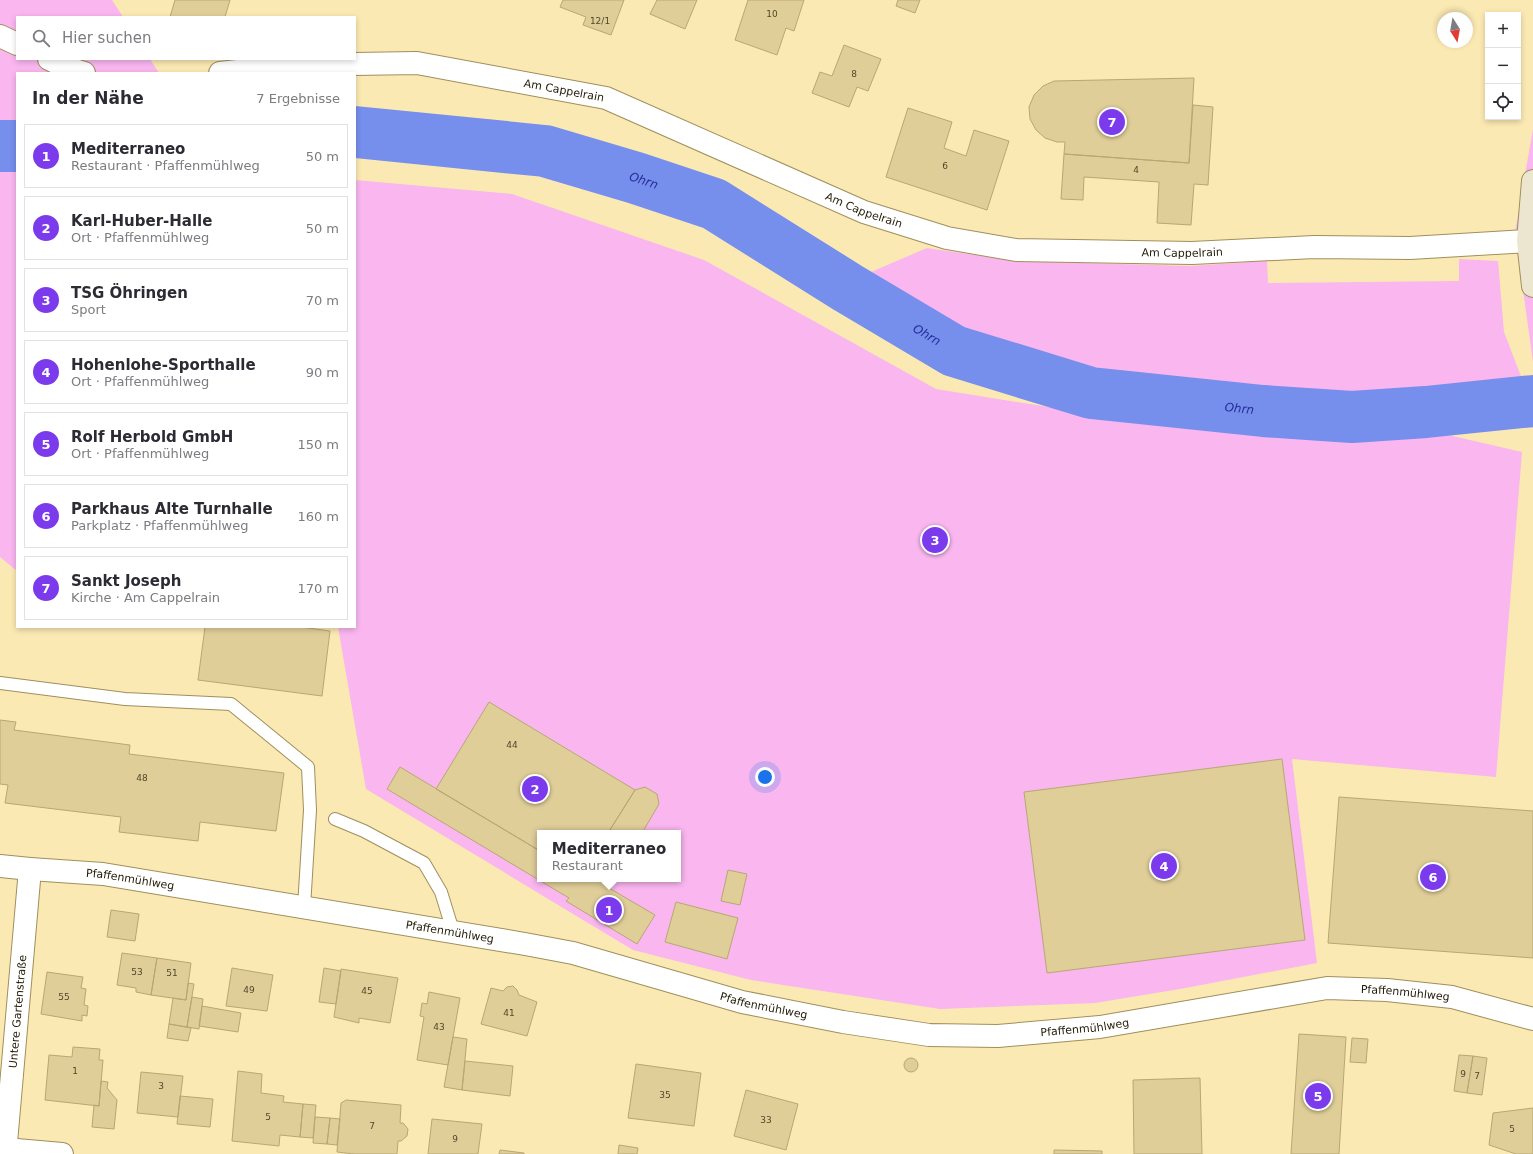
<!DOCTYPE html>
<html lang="de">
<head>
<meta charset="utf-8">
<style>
	:root { --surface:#fff; --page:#f2f2f3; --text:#2b2b33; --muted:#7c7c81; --line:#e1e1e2; --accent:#7c3aed }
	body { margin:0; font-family:"DejaVu Sans",sans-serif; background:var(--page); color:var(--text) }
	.controls { position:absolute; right:12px; top:12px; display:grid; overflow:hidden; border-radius:0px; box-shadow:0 2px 6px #0003 }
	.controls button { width:36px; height:36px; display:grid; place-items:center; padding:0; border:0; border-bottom:1px solid var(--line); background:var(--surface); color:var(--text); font:20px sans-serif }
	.compass { position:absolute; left:1437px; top:12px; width:36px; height:36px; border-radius:50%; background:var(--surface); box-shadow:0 2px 6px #0003; rotate:169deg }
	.you { position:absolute; left:765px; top:777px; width:14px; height:14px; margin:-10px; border:3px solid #fff; border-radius:50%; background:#1a73e8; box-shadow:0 0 0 6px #1a73e833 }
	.badge { display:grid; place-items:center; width:26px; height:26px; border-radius:50%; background:var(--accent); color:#fff; font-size:13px; font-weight:700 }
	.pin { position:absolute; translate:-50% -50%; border:2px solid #fff; box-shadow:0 1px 4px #0006 }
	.popup { position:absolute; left:537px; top:830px; width:144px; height:52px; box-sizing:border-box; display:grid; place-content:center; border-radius:0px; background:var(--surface); filter:drop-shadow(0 1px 3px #0005); font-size:13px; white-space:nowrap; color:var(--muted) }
	.popup b { font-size:15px; color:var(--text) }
	.popup::after { content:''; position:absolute; left:50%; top:100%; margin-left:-8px; border:8px solid transparent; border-top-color:var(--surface) }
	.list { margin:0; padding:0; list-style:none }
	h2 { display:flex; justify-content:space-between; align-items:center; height:52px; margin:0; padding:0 16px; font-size:17px }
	h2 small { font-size:13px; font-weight:400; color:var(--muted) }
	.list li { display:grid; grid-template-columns:26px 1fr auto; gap:12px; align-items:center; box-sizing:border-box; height:64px; margin:0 8px 8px; padding:0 8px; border:1px solid var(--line); border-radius:0px }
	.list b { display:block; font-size:15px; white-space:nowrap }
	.list p { margin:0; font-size:13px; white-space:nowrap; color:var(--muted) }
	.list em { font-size:13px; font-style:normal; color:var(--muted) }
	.icon { flex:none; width:22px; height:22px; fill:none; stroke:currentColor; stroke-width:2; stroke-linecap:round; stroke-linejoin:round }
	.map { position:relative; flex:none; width:1533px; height:1154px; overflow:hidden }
	.search { position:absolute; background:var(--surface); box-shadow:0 2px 6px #0003; left:16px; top:16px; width:340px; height:44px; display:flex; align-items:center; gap:10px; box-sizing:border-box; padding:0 14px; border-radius:0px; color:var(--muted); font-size:15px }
	.panel { position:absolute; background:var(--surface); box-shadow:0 2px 6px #0003; left:16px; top:72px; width:340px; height:556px; border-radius:0px }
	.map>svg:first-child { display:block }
	.green { fill:#f9b6ef; fill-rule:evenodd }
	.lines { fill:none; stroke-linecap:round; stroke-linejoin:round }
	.river { stroke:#768eec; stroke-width:52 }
	.building { fill:#e0ce99; stroke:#b8a773 }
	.lane-casing { stroke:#a08f5c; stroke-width:14 }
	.street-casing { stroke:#a08f5c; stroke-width:24 }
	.secondary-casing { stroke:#a08f5c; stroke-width:24 }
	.lane { stroke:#fff; stroke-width:12 }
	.street { stroke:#fff; stroke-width:22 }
	.secondary { stroke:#ece6d1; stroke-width:22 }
	.labels { text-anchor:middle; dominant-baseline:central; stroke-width:4; stroke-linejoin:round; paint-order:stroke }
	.number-label { font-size:9px; fill:#51472b }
	.street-label { font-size:11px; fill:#211a06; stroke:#fef7e2 }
	.water-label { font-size:12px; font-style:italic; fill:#252d99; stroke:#fef7e2 }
</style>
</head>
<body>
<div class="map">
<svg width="1533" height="1154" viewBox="0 0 1533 1154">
	<rect width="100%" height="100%" fill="#fbe9b3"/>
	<!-- green -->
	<path class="green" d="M0 0H112L123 17H17V59H150L159 73H17V571L0 557Z
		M1533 129V362L1515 232Z
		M355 180 512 194 704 260 936 389 1092 414 1262 425 1431 431 1522 452 1496 777 1292 759 1317 963 1180 989 1095 1003 940 1009 751 980 633 950 366 789 338 627H355ZM540 833H678V879H540Z
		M927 248 1016 261 1189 266 1267 261 1268 283 1459 281V259L1498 261 1504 332 1529 397 1258 402 1094 384 953 337 857 278Z"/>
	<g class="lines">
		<!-- river -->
		<g class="river">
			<path id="s1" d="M355 132 545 151 636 178 714 204 848 288 954 351 1091 393 1263 411 1352 417 1426 412 1533 401"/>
			<path d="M0 146H17"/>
		</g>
	</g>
	<!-- building -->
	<path class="building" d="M175 0H230L225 17H170Z
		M563 0H624L611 35 583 25 586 17 560 7Z
		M657 0H697L685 29 650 14Z
		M748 0H804L794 31 786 28 777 55 735 40Z
		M898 0H920L915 13 896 6Z
		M844 45 881 59 868 91 857 87 849 107 812 93 820 72 832 76Z
		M1194 78 1189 163 1064 154 1065 142H1057L1045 138 1036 130 1030 119 1029 107 1034 95 1043 86 1054 81Z
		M1193 105 1213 107 1208 185 1194 184 1191 225 1157 223 1159 182 1084 177 1083 200 1061 199 1064 154 1189 163Z
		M908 108 952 122 944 148 966 156 974 130 1009 141 987 210 886 177Z
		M205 627H301L330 631 322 696 198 680Z
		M489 702 635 790 608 833H540V851L436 789Z
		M0 720 16 722 14 730 130 745 129 754 284 773 276 831 200 822 198 841 119 832 121 817 5 803 8 785 0 784Z
		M1282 759 1305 940 1047 973 1024 792Z
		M400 767 540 851V879H614L609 888 655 915 637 944 566 901 569 898 387 789Z
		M645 787 657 794 659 804 642 833H608L635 790Z
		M1339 797 1533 811V958L1328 943Z
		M728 870 747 874 740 905 721 901Z
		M676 902 738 918 727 959 665 942Z
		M111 910 139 914 135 941 107 937Z
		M122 953 157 958 151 995 136 992V988L117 985Z
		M157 958 191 963 186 1000 151 995Z
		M232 968 273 975 267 1011 226 1006Z
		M324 968 341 971 336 1004 319 1002Z
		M341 969 398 978 390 1023 359 1018V1023L334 1017Z
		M47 972 83 977 81 988 86 989 84 1005 88 1006 87 1016 82 1015V1021L41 1014Z
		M188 983 194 984 187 1027 169 1024 173 998 186 1000Z
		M513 986 517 990 519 995 537 1002 527 1036 481 1024 491 988 503 991 507 987Z
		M429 992 460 998 448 1065 417 1060 424 1017 420 1016 422 1003 427 1004Z
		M192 997 203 999 199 1029 187 1027Z
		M202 1006 241 1013 238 1032 199 1026Z
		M169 1024 191 1028 188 1041 167 1038Z
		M1299 1034 1346 1037 1339 1154H1291Z
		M453 1037 467 1039 462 1090 444 1087Z
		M1352 1038 1368 1039 1366 1063 1350 1062Z
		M73 1047 100 1049 99 1060H103L99 1106 45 1100 49 1055 72 1057Z
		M1459 1055 1473 1056 1467 1093 1454 1091Z
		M1473 1056 1487 1058 1482 1095 1467 1093Z
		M904 1065a7 7 0 1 1 14 0a7 7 0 1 1-14 0Z
		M465 1061 513 1066 510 1096 462 1090Z
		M636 1064 701 1073 694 1126 628 1118Z
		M238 1071 262 1074 261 1093 284 1096 283 1102 303 1104 300 1137 280 1135 279 1146 232 1141Z
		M141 1072 183 1076 178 1117 137 1113Z
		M1200 1078 1202 1154H1134L1133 1080Z
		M101 1081 108 1082 107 1088 117 1100 114 1129 92 1127 94 1105 99 1106Z
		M746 1090 798 1104 786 1150 734 1136Z
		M180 1096 213 1099 210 1127 177 1124Z
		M346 1100 401 1105 400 1123H403L408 1129 407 1136 401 1141H398L397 1154H354L337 1152 341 1103Z
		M303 1104 316 1105 313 1138 300 1137Z
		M1533 1108V1154H1516L1489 1145 1493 1113Z
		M315 1117 330 1118 327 1144 313 1143Z
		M330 1118 340 1119 337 1145 327 1144Z
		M432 1119 482 1124 478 1154H428Z
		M619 1145 638 1148 637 1154H618Z
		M500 1150 524 1153V1154H499Z
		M1054 1150 1102 1151V1154H1054Z"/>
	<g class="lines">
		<defs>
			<path id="lane" d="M0 683 125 699 231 704 308 767 310 810 304 907
				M335 819 364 831 424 863 441 892 453 931"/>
			<g id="street">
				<path d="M0 36 17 44"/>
				<path d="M49 59 65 67 84 73"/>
				<path id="s2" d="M220 73 291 65 417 63 606 98 864 212 947 238 1016 250 1192 253 1314 247 1410 248 1528 241"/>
				<path id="s3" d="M0 866 30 869 103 874 525 944 573 953 742 1002 843 1022 929 1035 998 1036 1100 1027 1327 988 1387 990 1452 997 1533 1019"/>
				<path d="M5 1149 62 1154"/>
				<path id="s4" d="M5 1154 30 869"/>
			</g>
			<path id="secondary" d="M1533 181 1528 241 1533 286"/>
		</defs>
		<!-- lane casing -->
		<use href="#lane" class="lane-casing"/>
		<!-- street casing -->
		<use href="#street" class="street-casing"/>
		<!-- secondary casing -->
		<use href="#secondary" class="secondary-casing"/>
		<!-- lane -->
		<use href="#lane" class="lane"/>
		<!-- street -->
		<use href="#street" class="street"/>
		<!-- secondary -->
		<use href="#secondary" class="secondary"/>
	</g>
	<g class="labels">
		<!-- number labels -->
		<g class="number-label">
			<text x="772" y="14">10</text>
			<text x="600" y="21">12/1</text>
			<text x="854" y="74">8</text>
			<text x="945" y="166">6</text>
			<text x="1136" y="170">4</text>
			<text x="512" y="745">44</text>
			<text x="142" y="778">48</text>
			<text x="137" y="972">53</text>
			<text x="172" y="973">51</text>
			<text x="249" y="990">49</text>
			<text x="367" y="991">45</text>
			<text x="64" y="997">55</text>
			<text x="509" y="1013">41</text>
			<text x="439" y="1027">43</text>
			<text x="75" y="1071">1</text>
			<text x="1463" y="1074">9</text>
			<text x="1477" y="1076">7</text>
			<text x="161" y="1086">3</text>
			<text x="665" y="1095">35</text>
			<text x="268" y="1117">5</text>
			<text x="766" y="1120">33</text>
			<text x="372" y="1126">7</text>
			<text x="1512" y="1129">5</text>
			<text x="455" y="1139">9</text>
		</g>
		<!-- street labels -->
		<g class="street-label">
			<text stroke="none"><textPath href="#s2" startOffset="347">Am Cappelrain</textPath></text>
			<text stroke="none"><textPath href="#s2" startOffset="671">Am Cappelrain</textPath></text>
			<text stroke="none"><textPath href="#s2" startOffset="995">Am Cappelrain</textPath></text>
			<text stroke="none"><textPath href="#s3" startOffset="131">Pfaffenmühlweg</textPath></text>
			<text stroke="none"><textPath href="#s3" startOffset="455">Pfaffenmühlweg</textPath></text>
			<text stroke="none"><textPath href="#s3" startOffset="1426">Pfaffenmühlweg</textPath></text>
			<text stroke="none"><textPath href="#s3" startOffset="778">Pfaffenmühlweg</textPath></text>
			<text stroke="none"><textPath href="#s4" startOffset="143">Untere Gartenstraße</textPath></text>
			<text stroke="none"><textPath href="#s3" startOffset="1102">Pfaffenmühlweg</textPath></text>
		</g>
		<!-- water labels -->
		<g class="water-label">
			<text stroke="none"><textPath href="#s1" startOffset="294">Ohrn</textPath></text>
			<text stroke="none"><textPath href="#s1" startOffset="618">Ohrn</textPath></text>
			<text stroke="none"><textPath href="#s1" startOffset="942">Ohrn</textPath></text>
		</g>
	</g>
</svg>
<div class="controls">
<button>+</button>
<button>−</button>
<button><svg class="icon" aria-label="locate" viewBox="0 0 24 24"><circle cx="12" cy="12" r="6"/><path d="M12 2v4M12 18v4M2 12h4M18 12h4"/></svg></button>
</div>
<svg class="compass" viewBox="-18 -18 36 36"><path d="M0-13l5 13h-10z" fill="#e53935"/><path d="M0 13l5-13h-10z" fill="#7c7c81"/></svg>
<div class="you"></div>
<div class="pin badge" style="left:609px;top:910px">1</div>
<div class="popup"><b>Mediterraneo</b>Restaurant</div>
<div class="pin badge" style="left:535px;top:789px">2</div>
<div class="pin badge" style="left:935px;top:540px">3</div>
<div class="pin badge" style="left:1164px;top:866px">4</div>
<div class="pin badge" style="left:1318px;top:1096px">5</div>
<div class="pin badge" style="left:1433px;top:877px">6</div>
<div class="pin badge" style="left:1112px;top:122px">7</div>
<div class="search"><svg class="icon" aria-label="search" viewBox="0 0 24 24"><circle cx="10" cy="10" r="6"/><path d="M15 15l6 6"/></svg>Hier suchen</div>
<section class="panel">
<h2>In der Nähe<small>7 Ergebnisse</small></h2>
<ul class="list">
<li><span class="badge">1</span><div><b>Mediterraneo</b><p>Restaurant · Pfaffenmühlweg</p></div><em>50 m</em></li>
<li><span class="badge">2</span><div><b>Karl-Huber-Halle</b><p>Ort · Pfaffenmühlweg</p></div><em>50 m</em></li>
<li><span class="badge">3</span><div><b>TSG Öhringen</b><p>Sport</p></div><em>70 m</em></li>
<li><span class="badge">4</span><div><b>Hohenlohe-Sporthalle</b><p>Ort · Pfaffenmühlweg</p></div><em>90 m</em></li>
<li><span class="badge">5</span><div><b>Rolf Herbold GmbH</b><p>Ort · Pfaffenmühlweg</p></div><em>150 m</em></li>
<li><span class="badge">6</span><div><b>Parkhaus Alte Turnhalle</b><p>Parkplatz · Pfaffenmühlweg</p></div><em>160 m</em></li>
<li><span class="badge">7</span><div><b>Sankt Joseph</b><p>Kirche · Am Cappelrain</p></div><em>170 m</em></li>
</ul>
</section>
</div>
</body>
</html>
